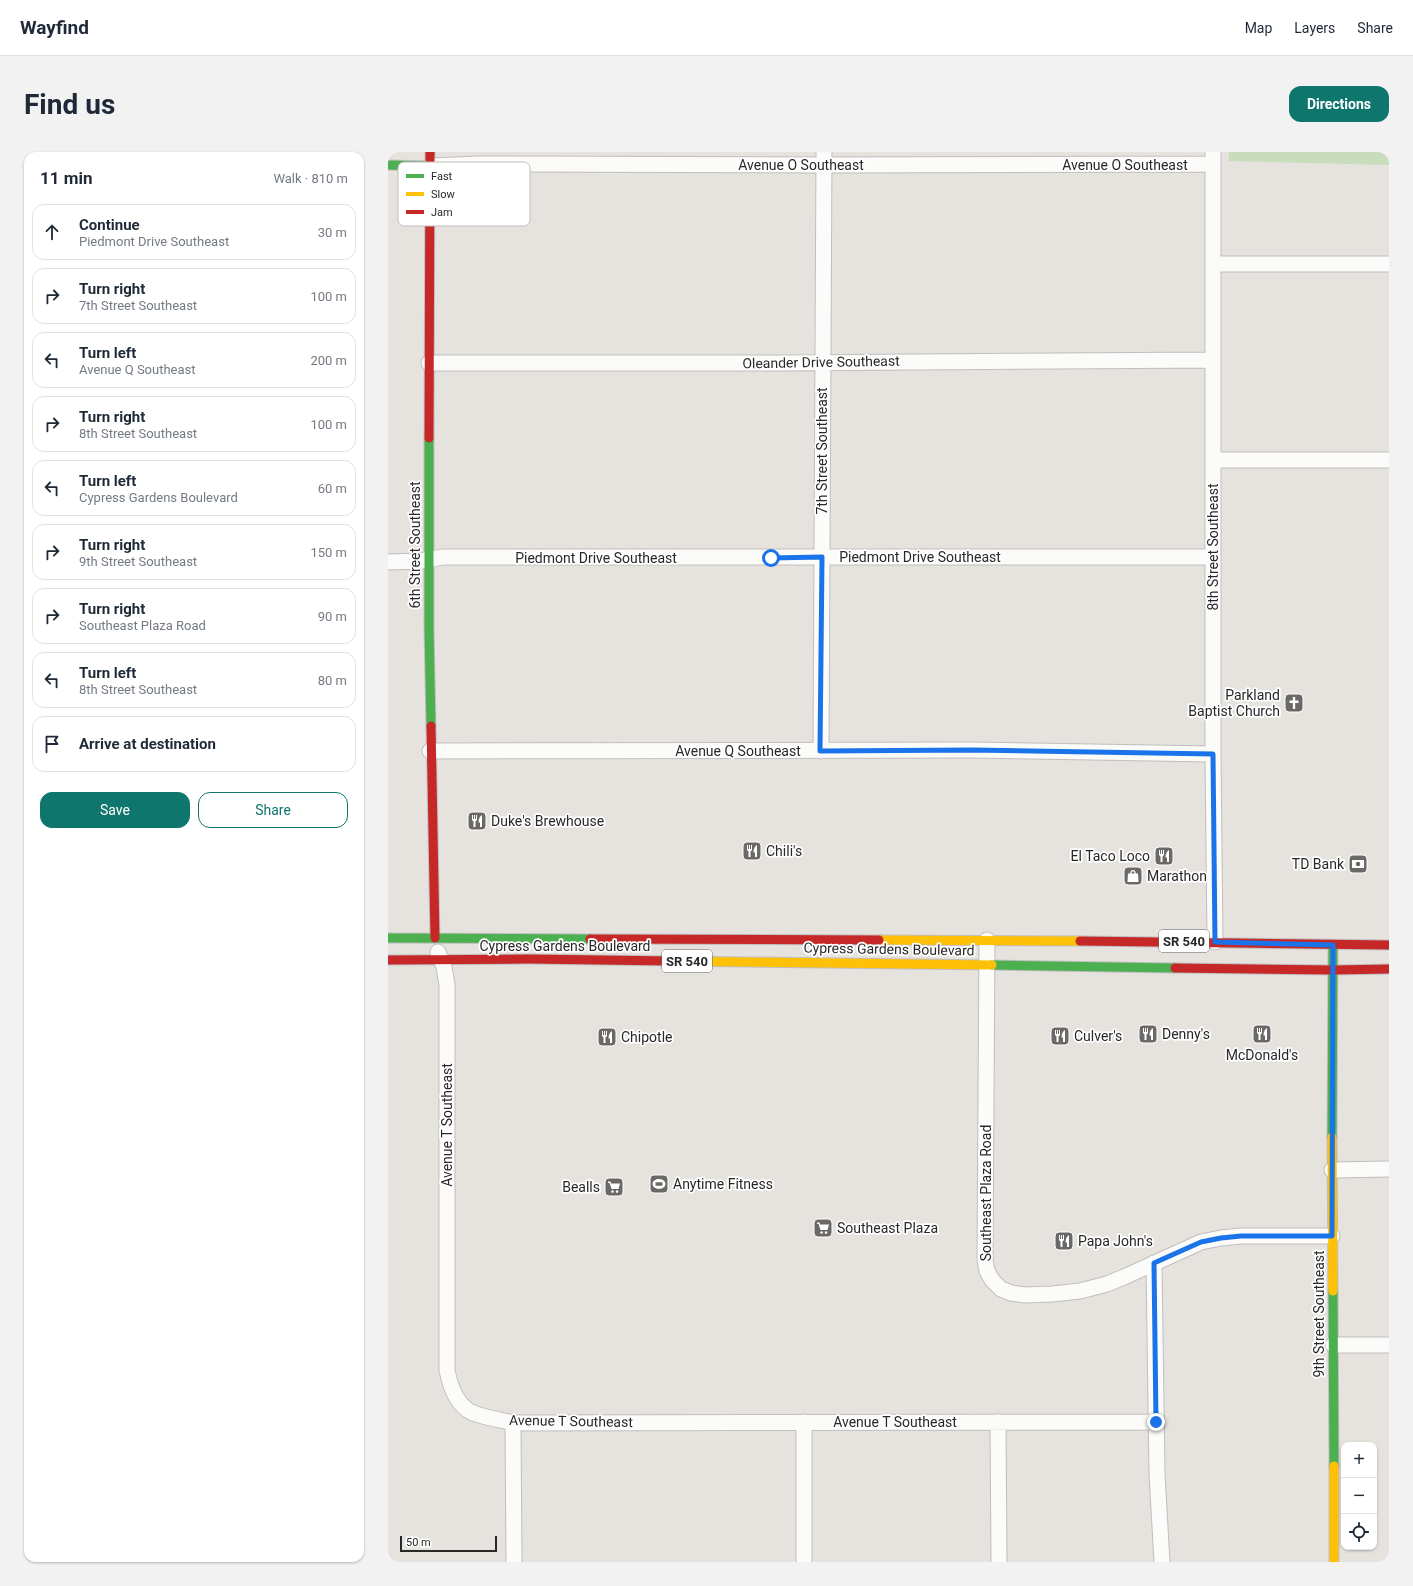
<!DOCTYPE html>
<html lang="en">
<head>
<meta charset="utf-8">
<style>
	:root { --surface:#fff; --page:#f2f2f3; --text:#1f2937; --muted:#747a83; --line:#e0e1e3; --accent:#0f766e }
	body { margin:0; font-family:Roboto,sans-serif; background:var(--page); color:var(--text) }
	.controls { position:absolute; right:12px; bottom:12px; display:grid; overflow:hidden; border-radius:8px; box-shadow:0 1px 3px #0004 }
	.controls button { width:36px; height:36px; display:grid; place-items:center; padding:0; border:0; border-bottom:1px solid var(--line); background:var(--surface); color:var(--text); font:20px sans-serif }
	.scale { position:absolute; left:12px; bottom:10px; width:97px; box-sizing:border-box; padding-left:4px; border:2px solid #282828; border-top:0; font-size:11px; line-height:14px; white-space:nowrap; color:#282828; -webkit-text-stroke:3px #fff; paint-order:stroke }
	.stop { position:absolute; width:12px; height:12px; margin:-9px; border:3px solid #1a73e8; border-radius:50%; background:#fff }
	.stop.end { background:#1a73e8; border-color:#fff; box-shadow:0 1px 4px #0008 }
	.list { margin:0; padding:0; list-style:none }
	h2 { display:flex; justify-content:space-between; align-items:center; height:52px; margin:0; padding:0 16px; font-size:17px }
	h2 small { font-size:13px; font-weight:400; color:var(--muted) }
	.list li { display:grid; grid-template-columns:26px 1fr auto; gap:12px; align-items:center; box-sizing:border-box; height:56px; margin:0 8px 8px; padding:0 8px; border:1px solid var(--line); border-radius:12px }
	.list b { display:block; font-size:15px; white-space:nowrap }
	.list p { margin:0; font-size:13px; white-space:nowrap; color:var(--muted) }
	.list em { font-size:13px; font-style:normal; color:var(--muted) }
	.actions { display:flex; gap:8px; padding:12px 16px }
	.actions a { flex:1; padding:9px 0; border:1px solid var(--accent); border-radius:12px; text-align:center; font-size:14px; color:var(--accent) }
	.actions .main { background:var(--accent); color:#fff }
	.icon { flex:none; width:22px; height:22px; fill:none; stroke:currentColor; stroke-width:2; stroke-linecap:round; stroke-linejoin:round }
	.map { position:relative; flex:none; width:1001px; height:1410px; overflow:hidden; border-radius:12px }
	header { display:flex; align-items:center; gap:24px; box-sizing:border-box; height:56px; padding:0 20px; background:var(--surface); border-bottom:1px solid var(--line) }
	header strong { font-size:19px }
	nav { display:flex; gap:22px; margin-inline-start:auto; font-size:14px }
	.intro { display:flex; align-items:center; justify-content:space-between; box-sizing:border-box; height:96px; padding:0 24px }
	h1 { margin:0; font-size:28px }
	.button { padding:10px 18px; border-radius:12px; background:var(--accent); color:#fff; font-size:14px; font-weight:700 }
	main { display:flex; gap:24px; padding:0 24px }
	aside { flex:1; background:var(--surface); border-radius:12px; box-shadow:0 1px 3px #0004 }
	.map>svg:first-child { display:block }
	.green { fill:#c8ddbb }
	.lines { fill:none; stroke-linecap:round; stroke-linejoin:round }
	.street-casing { stroke:#c0bebf; stroke-width:17 }
	.fast-casing { stroke:#c0bebf; stroke-width:11 }
	.slow-casing { stroke:#c0bebf; stroke-width:11 }
	.jam-casing { stroke:#c0bebf; stroke-width:11 }
	.street { stroke:#fbfbfa; stroke-width:15 }
	.fast { stroke:#4caf50; stroke-width:9 }
	.slow { stroke:#ffc107; stroke-width:9 }
	.jam { stroke:#c62828; stroke-width:9 }
	.route { stroke:#1a73e8; stroke-width:5 }
	.labels { text-anchor:middle; dominant-baseline:central; stroke-width:3.5; stroke-linejoin:round; paint-order:stroke }
	.shield { fill:#fff; stroke:#686868; stroke-width:1 }
	.shield-label { font-size:13px; font-weight:bold; fill:#282828 }
	.street-label { font-size:14px; fill:#282828; stroke:#fff }
	.poi-label { font-size:14px; fill:#282828; stroke:#fff; text-anchor:start }
	.key { fill:#fff; stroke:#bebebe; stroke-width:1 }
	.key-label { font-size:11px; fill:#282828 }
</style>
</head>
<body>
<header>
<strong>Wayfind</strong>
<nav><a>Map</a><a>Layers</a><a>Share</a></nav>
</header>
<div class="intro"><h1>Find us</h1><a class="button">Directions</a></div>
<main>
<aside>
<h2>11 min<small>Walk · 810 m</small></h2>
<ul class="list">
<li><svg class="icon" aria-label="ahead" viewBox="0 0 24 24"><path d="M12 20V5M6 11l6-6 6 6"/></svg><div><b>Continue</b><p>Piedmont Drive Southeast</p></div><em>30 m</em></li>
<li><svg class="icon" aria-label="right" viewBox="0 0 24 24"><path d="M7 20v-9h11M14 6l5 5-5 5"/></svg><div><b>Turn right</b><p>7th Street Southeast</p></div><em>100 m</em></li>
<li><svg class="icon" aria-label="left" viewBox="0 0 24 24"><path d="M17 20v-9H6M10 6l-5 5 5 5"/></svg><div><b>Turn left</b><p>Avenue Q Southeast</p></div><em>200 m</em></li>
<li><svg class="icon" aria-label="right" viewBox="0 0 24 24"><path d="M7 20v-9h11M14 6l5 5-5 5"/></svg><div><b>Turn right</b><p>8th Street Southeast</p></div><em>100 m</em></li>
<li><svg class="icon" aria-label="left" viewBox="0 0 24 24"><path d="M17 20v-9H6M10 6l-5 5 5 5"/></svg><div><b>Turn left</b><p>Cypress Gardens Boulevard</p></div><em>60 m</em></li>
<li><svg class="icon" aria-label="right" viewBox="0 0 24 24"><path d="M7 20v-9h11M14 6l5 5-5 5"/></svg><div><b>Turn right</b><p>9th Street Southeast</p></div><em>150 m</em></li>
<li><svg class="icon" aria-label="right" viewBox="0 0 24 24"><path d="M7 20v-9h11M14 6l5 5-5 5"/></svg><div><b>Turn right</b><p>Southeast Plaza Road</p></div><em>90 m</em></li>
<li><svg class="icon" aria-label="left" viewBox="0 0 24 24"><path d="M17 20v-9H6M10 6l-5 5 5 5"/></svg><div><b>Turn left</b><p>8th Street Southeast</p></div><em>80 m</em></li>
<li><svg class="icon" aria-label="arrive" viewBox="0 0 24 24"><path d="M6 21V4h12l-3 4 3 4H6"/></svg><div><b>Arrive at destination</b></div></li>
</ul>
<div class="actions"><a class="main">Save</a><a>Share</a></div>
</aside>
<div class="map">
<svg width="1001" height="1410" viewBox="0 0 1001 1410">
	<rect width="100%" height="100%" fill="#e6e2de"/>
	<!-- green -->
	<path class="green" d="M841 0H1001V13L841 9Z"/>
	<g class="lines">
		<defs>
			<path id="street" d="M825 0V602L827 790
				M42 14 92 12 436 13 825 12
				M826 112H1001
				M41 211H393L825 208
				M825 308H1001
				M0 410 33 409 55 405H825
				M42 599 584 598 825 602
				M433 599 436 0
				M599 788 597 1108 599 1119 604 1128 613 1137 623 1141 637 1143 664 1142 692 1139 719 1132 736 1125 813 1090 833 1086 853 1084H944
				M50 800 56 815 59 833V1218C62 1234 68 1252 83 1260 93 1265 114 1268 125 1271L768 1270
				M944 1018 1001 1017
				M766 1111 769 1322 774 1410
				M945 1193H1001
				M610 1270 611 1410
				M125 1271 126 1410
				M416 1410V1270"/>
			<path id="fast" d="M0 13 42 14
				M41 286V477L43 574
				M0 786 202 787
				M604 813 787 816
				M944 985 945 793
				M945 1139 946 1314"/>
			<path id="slow" d="M491 788 692 789
				M284 809 604 813
				M944 985 945 1139
				M946 1314V1410"/>
			<path id="jam" d="M41 286 42 0
				M43 574 47 786
				M202 787 491 788
				M692 789 1001 793
				M0 808 140 807 284 809
				M787 816 945 818 1001 817"/>
		</defs>
		<!-- street casing -->
		<use href="#street" class="street-casing"/>
		<!-- fast casing -->
		<use href="#fast" class="fast-casing"/>
		<!-- slow casing -->
		<use href="#slow" class="slow-casing"/>
		<!-- jam casing -->
		<use href="#jam" class="jam-casing"/>
		<!-- street -->
		<use href="#street" class="street"/>
		<!-- fast -->
		<use href="#fast" class="fast"/>
		<!-- slow -->
		<use href="#slow" class="slow"/>
		<!-- jam -->
		<use href="#jam" class="jam"/>
	</g>
	<g class="lines">
		<!-- route -->
		<path class="route" d="M383 406 434 405 432 599 584 598 825 602 827 790 945 793 944 1084H853L833 1086 813 1090 766 1111 768 1270"/>
	</g>
	<!-- icons -->
	<defs>
		<symbol id="church-square" viewBox="-11 -11 22 22"><rect x="-9" y="-9" width="18" height="18" rx="4" fill="#6a6968" stroke="#fff"/><path d="M-1.2-6h2.4v3.5h3.3v2.4h-3.3V6h-2.4V-.1h-3.3v-2.4h3.3Z" fill="#fff"/></symbol>
		<symbol id="restaurant-square" viewBox="-11 -11 22 22"><rect x="-9" y="-9" width="18" height="18" rx="4" fill="#6a6968" stroke="#fff"/><path d="M-5-6h1v4h1v-4h1v4h1v-4h1v5L-1.5 .5V6h-2V.5L-5-1ZM5-6V6H3V1.5H1.5Q1.5-4 5-6Z" fill="#fff"/></symbol>
		<symbol id="bank-square" viewBox="-11 -11 22 22"><rect x="-9" y="-9" width="18" height="18" rx="4" fill="#6a6968" stroke="#fff"/><path d="M-6-4H6V4H-6ZM0-2.3a2.3 2.3 0 1 0 0 4.6a2.3 2.3 0 1 0 0-4.6Z" fill="#fff"/></symbol>
		<symbol id="shop-square" viewBox="-11 -11 22 22"><rect x="-9" y="-9" width="18" height="18" rx="4" fill="#6a6968" stroke="#fff"/><path d="M-5-2.5h2.3a2.7 3.5 0 0 1 5.4 0H5L5.5 6h-11ZM-1.5-2.5h3a1.5 2.3 0 0 0-3 0Z" fill="#fff"/></symbol>
		<symbol id="stadium-square" viewBox="-11 -11 22 22"><rect x="-9" y="-9" width="18" height="18" rx="4" fill="#6a6968" stroke="#fff"/><path d="M0-5a6.5 5 0 1 0 0 10a6.5 5 0 1 0 0-10ZM-3.5-1.8h7v3.6h-7Z" fill="#fff"/></symbol>
		<symbol id="supermarket-square" viewBox="-11 -11 22 22"><rect x="-9" y="-9" width="18" height="18" rx="4" fill="#6a6968" stroke="#fff"/><path d="M-6-5.5h2.5l.6 2H6L4.5 2H-2.5L-4.4-4H-6ZM-1.5 3.2a1.3 1.3 0 1 0 .1 0ZM3 3.2a1.3 1.3 0 1 0 .1 0Z" fill="#fff"/></symbol>
	</defs>
	<g fill-rule="evenodd">
		<use href="#church-square" x="895" y="540" width="22" height="22"/>
		<use href="#restaurant-square" x="78" y="658" width="22" height="22"/>
		<use href="#restaurant-square" x="353" y="688" width="22" height="22"/>
		<use href="#restaurant-square" x="765" y="693" width="22" height="22"/>
		<use href="#bank-square" x="959" y="701" width="22" height="22"/>
		<use href="#shop-square" x="734" y="713" width="22" height="22"/>
		<use href="#restaurant-square" x="749" y="871" width="22" height="22"/>
		<use href="#restaurant-square" x="863" y="871" width="22" height="22"/>
		<use href="#restaurant-square" x="661" y="873" width="22" height="22"/>
		<use href="#restaurant-square" x="208" y="874" width="22" height="22"/>
		<use href="#stadium-square" x="260" y="1021" width="22" height="22"/>
		<use href="#supermarket-square" x="215" y="1024" width="22" height="22"/>
		<use href="#supermarket-square" x="424" y="1065" width="22" height="22"/>
		<use href="#restaurant-square" x="665" y="1078" width="22" height="22"/>
	</g>
	<g class="labels">
		<!-- shield labels -->
		<g class="shield">
			<rect x="771" y="778" width="50" height="22" rx="3"/>
			<rect x="274" y="798" width="50" height="22" rx="3"/>
		</g>
		<g class="shield-label">
			<text x="796" y="789">SR 540</text>
			<text x="299" y="809">SR 540</text>
		</g>
		<!-- street labels -->
		<g class="street-label">
			<text x="413" y="13">Avenue O Southeast</text>
			<text x="737" y="13">Avenue O Southeast</text>
			<text transform="translate(433 210) rotate(-1)">Oleander Drive Southeast</text>
			<text transform="translate(434 299) rotate(-90)">7th Street Southeast</text>
			<text transform="translate(27 393) rotate(-90)">6th Street Southeast</text>
			<text transform="translate(825 395) rotate(-90)">8th Street Southeast</text>
			<text x="532" y="405">Piedmont Drive Southeast</text>
			<text x="208" y="406">Piedmont Drive Southeast</text>
			<text x="350" y="599">Avenue Q Southeast</text>
			<text x="177" y="794">Cypress Gardens Boulevard</text>
			<text transform="translate(501 797) rotate(1)">Cypress Gardens Boulevard</text>
			<text transform="translate(59 973) rotate(-90)">Avenue T Southeast</text>
			<text transform="translate(598 1041) rotate(-90)">Southeast Plaza Road</text>
			<text transform="translate(931 1162) rotate(-90)">9th Street Southeast</text>
			<text transform="translate(183 1269) rotate(1)">Avenue T Southeast</text>
			<text x="507" y="1270">Avenue T Southeast</text>
		</g>
		<!-- poi labels -->
		<g class="poi-label">
			<text x="892" y="543" text-anchor="end">Parkland<tspan x="892" dy="16">Baptist Church</tspan></text>
			<text x="103" y="669">Duke's Brewhouse</text>
			<text x="378" y="699">Chili's</text>
			<text x="762" y="704" text-anchor="end">El Taco Loco</text>
			<text x="956" y="712" text-anchor="end">TD Bank</text>
			<text x="759" y="724">Marathon</text>
			<text x="774" y="882">Denny's</text>
			<text x="686" y="884">Culver's</text>
			<text x="233" y="885">Chipotle</text>
			<text x="874" y="903" text-anchor="middle">McDonald's</text>
			<text x="285" y="1032">Anytime Fitness</text>
			<text x="212" y="1035" text-anchor="end">Bealls</text>
			<text x="449" y="1076">Southeast Plaza</text>
			<text x="690" y="1089">Papa John's</text>
		</g>
	</g>
	<!-- legend -->
	<rect x="10" y="10" width="132" height="64" rx="6" class="key"/>
	<rect x="18" y="22" width="18" height="4" fill="#4caf50"/>
	<rect x="18" y="40" width="18" height="4" fill="#ffc107"/>
	<rect x="18" y="58" width="18" height="4" fill="#c62828"/>
	<g class="key-label">
		<text x="43" y="28">Fast</text>
		<text x="43" y="46">Slow</text>
		<text x="43" y="64">Jam</text>
	</g>
</svg>
<div class="controls">
<button>+</button>
<button>−</button>
<button><svg class="icon" aria-label="locate" viewBox="0 0 24 24"><circle cx="12" cy="12" r="6"/><path d="M12 2v4M12 18v4M2 12h4M18 12h4"/></svg></button>
</div>
<div class="scale">50 m</div>
<div class="stop" style="left:383px;top:406px"></div>
<div class="stop end" style="left:768px;top:1270px"></div>
</div>
</main>
</body>
</html>
